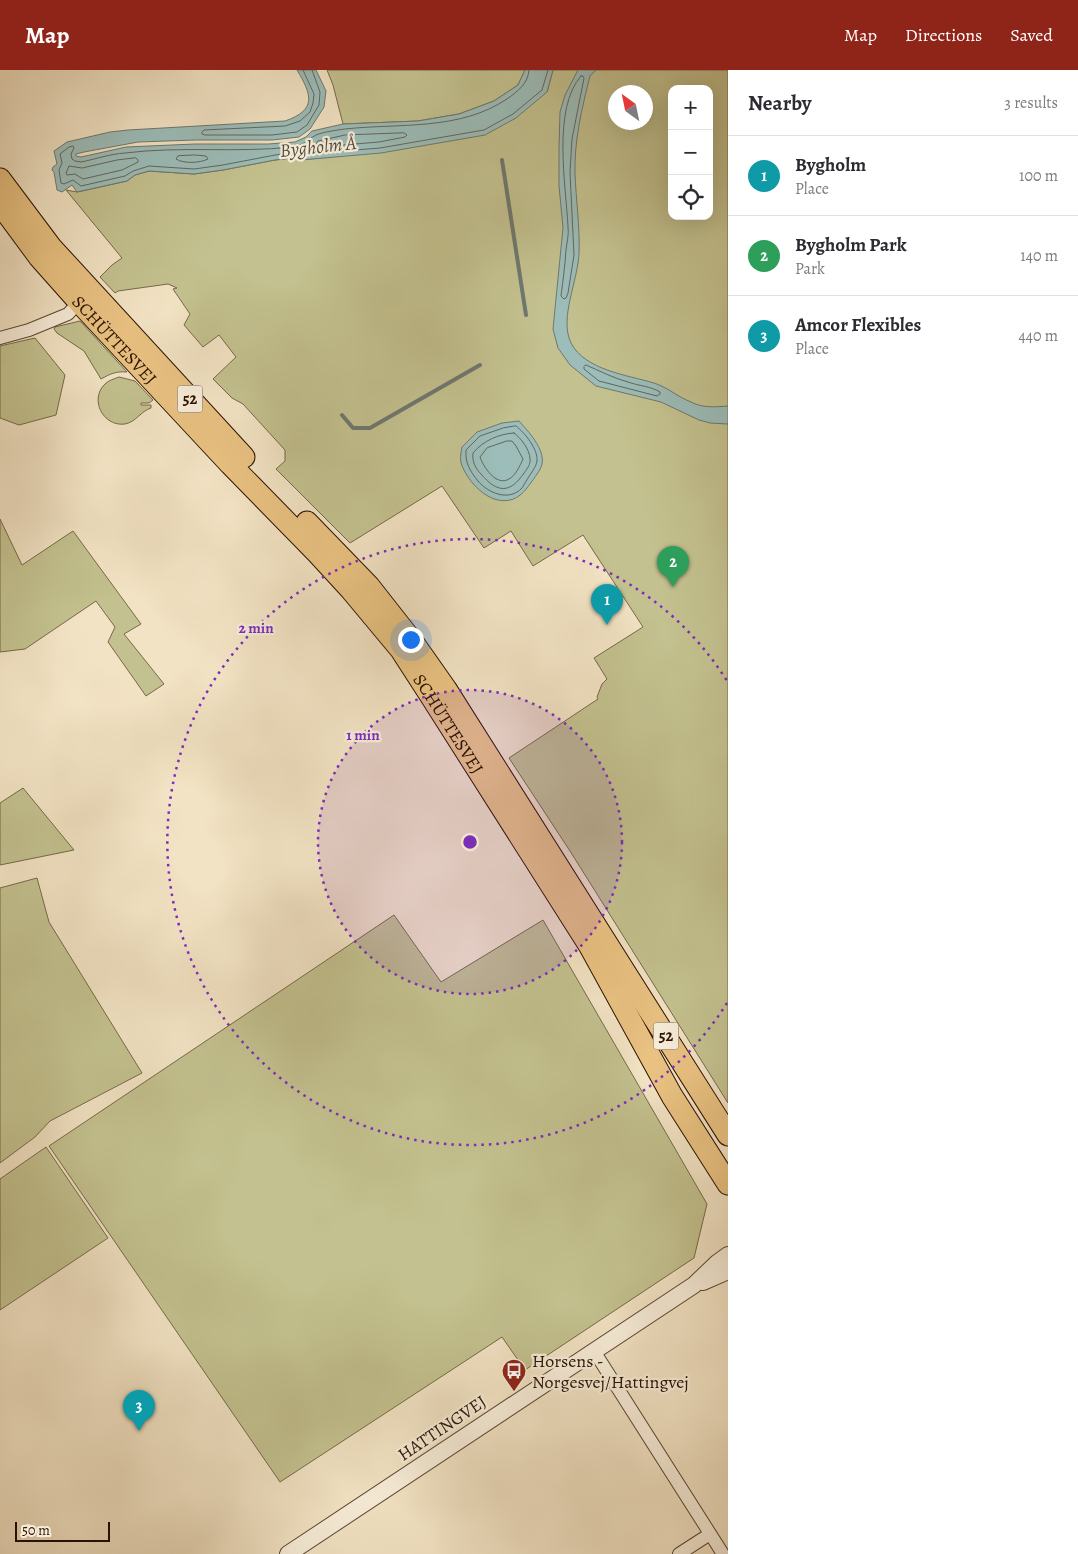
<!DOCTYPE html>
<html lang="en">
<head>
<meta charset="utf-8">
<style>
	:root { --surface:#fff; --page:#f2f2f3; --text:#2b2b33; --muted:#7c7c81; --line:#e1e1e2; --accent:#8f2418 }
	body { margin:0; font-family:Alegreya,serif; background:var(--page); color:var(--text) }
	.controls { position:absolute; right:15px; top:15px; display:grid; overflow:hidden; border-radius:10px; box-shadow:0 5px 20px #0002 }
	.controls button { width:45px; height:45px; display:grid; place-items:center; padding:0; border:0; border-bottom:1px solid var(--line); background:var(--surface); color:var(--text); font:25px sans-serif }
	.compass { position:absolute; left:608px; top:15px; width:45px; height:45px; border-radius:50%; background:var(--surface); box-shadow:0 5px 20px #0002; rotate:327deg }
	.scale { position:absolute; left:15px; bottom:12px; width:95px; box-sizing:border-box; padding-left:5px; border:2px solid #2a1101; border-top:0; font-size:14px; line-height:18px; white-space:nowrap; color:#2a1101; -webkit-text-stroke:4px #f7edd9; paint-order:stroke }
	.you { position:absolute; left:410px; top:569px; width:18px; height:18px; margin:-12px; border:4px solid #fff; border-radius:50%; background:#1a73e8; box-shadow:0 0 0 8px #1a73e833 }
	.badge { display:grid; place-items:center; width:32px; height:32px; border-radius:50%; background:var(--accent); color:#fff; font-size:16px; font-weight:700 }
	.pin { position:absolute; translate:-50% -41px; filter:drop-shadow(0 1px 2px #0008) }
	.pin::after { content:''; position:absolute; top:26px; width:18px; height:15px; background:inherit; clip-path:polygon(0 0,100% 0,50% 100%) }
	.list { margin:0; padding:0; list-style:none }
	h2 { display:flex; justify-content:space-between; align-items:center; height:65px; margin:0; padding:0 20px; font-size:21px }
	h2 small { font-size:16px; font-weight:400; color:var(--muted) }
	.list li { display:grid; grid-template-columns:32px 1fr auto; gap:15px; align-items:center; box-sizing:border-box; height:80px; padding:0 20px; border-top:1px solid var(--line) }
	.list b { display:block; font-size:19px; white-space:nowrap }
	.list p { margin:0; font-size:16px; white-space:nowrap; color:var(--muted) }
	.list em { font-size:16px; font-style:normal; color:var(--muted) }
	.icon { flex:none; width:28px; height:28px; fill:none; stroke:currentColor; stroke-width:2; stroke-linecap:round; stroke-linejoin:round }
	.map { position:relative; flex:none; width:728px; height:1484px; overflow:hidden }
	header { display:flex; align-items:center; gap:30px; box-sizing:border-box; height:70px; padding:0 25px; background:var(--accent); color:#fff }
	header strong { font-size:24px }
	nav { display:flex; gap:28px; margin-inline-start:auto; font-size:18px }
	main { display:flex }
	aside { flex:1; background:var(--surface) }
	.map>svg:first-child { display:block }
	.green { fill:#c3c18f; stroke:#766948; fill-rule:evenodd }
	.water { fill:#9cbdb9; stroke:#6e786f }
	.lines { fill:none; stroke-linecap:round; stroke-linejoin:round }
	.shore { stroke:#63675d; stroke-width:1 }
	.stream { stroke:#6e786f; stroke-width:4 }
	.minor-casing { stroke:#5c4632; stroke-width:14 }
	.tertiary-casing { stroke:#5c4632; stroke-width:18 }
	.primary-casing { stroke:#2a1101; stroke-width:23 }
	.minor { stroke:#f7edd9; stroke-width:12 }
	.tertiary { stroke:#f7edd9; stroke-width:16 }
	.primary { stroke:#e9c282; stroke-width:21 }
	.ring { fill:none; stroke:#7b2cbf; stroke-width:2.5; stroke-dasharray:2.5 5 }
	.labels { text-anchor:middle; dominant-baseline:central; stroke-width:4.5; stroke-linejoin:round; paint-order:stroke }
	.shield { fill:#f7edd9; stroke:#685342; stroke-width:1 }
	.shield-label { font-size:16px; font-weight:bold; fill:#2a1101 }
	.street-label { font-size:18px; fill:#2a1101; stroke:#f7edd9 }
	.poi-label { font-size:18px; fill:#2a1101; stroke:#f7edd9; text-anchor:start }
	.water-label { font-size:19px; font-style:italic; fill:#524d41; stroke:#f7edd9 }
	.centre { fill:#7b2cbf; stroke:#f7edd9; stroke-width:2.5 }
	.ring-label { font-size:15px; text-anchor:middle; font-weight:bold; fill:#7b2cbf; stroke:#f7edd9; stroke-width:4.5; stroke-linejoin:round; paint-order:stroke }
</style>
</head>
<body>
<header>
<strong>Map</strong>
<nav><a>Map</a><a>Directions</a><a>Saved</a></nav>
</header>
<main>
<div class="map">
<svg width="728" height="1484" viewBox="0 0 728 1484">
	<rect width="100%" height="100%" fill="#f2e3c4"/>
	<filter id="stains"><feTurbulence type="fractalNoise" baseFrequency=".004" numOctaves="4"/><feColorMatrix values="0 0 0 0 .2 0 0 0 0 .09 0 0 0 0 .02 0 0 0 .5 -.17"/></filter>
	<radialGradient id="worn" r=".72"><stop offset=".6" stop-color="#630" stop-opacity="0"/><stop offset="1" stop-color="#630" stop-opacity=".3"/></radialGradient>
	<!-- green -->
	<path class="green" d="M327 0H525L518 15 494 31 459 44 418 51 343 54 333 15Z
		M553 0H728V1033L570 781 509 688 598 629 597 627 602 614 607 609 594 588 643 557 583 465 533 496 511 461 484 478 442 416 350 473 276 399 285 391V380L243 334 232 328 213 309 236 287 219 265 203 277 184 255 190 244 173 219 177 218 168 214 118 221 115 223 100 207 112 195 122 188 66 120 77 122 127 111 135 105 149 101 194 104 223 100 275 90 300 87 301 90 338 86 547 22ZM672 19H709V146H672ZM616 22H646V52H616Z
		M80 251 127 302C116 301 110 304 101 309L84 281 57 263 54 259 55 257Z
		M35 268 65 305 56 345 19 355 0 348V276Z
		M119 307 135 311 153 330 149 333H141V335H151V338C141 341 136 352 125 354 103 357 89 329 105 314 109 310 114 309 119 307Z
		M0 449 22 495 73 461 141 554 124 564 164 614 146 626 108 572 115 557 96 531 25 579 0 582Z
		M23 718 74 780 0 795V733Z
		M37 808 49 852 142 1003 50 1051 35 1067 0 1093V818Z
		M394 845 441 912 543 850 707 1134 694 1188 525 1300 502 1267 280 1412 49 1076Z
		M46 1077 108 1168 0 1240V1109Z"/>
	<!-- water -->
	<path class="water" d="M297 0H316L326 21 324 37 310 59 299 67 272 70H195L138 72 84 82 76 84V86L81 87 126 77 195 74H268L295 72 306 67 312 61 343 54 418 51 459 44 494 31 518 15 525 0H553L547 22 516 48 485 65 381 83 301 90 300 87 275 90 223 100 194 104 149 101 135 105 127 111 77 122 72 115 62 122 57 120 54 102 52 100 53 97 57 94 54 81 67 72 110 62 128 60 285 51C317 40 312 25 297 0Z
		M578 0H596L590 6C582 38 574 71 575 104 576 130 580 157 579 183 578 211 559 248 571 273 585 300 627 305 654 313 667 317 678 327 691 332 702 338 715 337 728 336V354L710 353 699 350 661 332 596 316 570 295 558 278 553 259 563 158 559 116V78L560 42 565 25Z
		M519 351C528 361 545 379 542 394 541 400 534 408 530 414 525 421 519 428 510 430 488 435 467 411 461 393 460 388 461 382 462 377L477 362 502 353Z"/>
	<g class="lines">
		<!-- shore -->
		<path class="shore" d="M303 0 314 24 313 33 310 42 300 51 285 56 204 60 202 62V64L205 65H272L297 62 307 55 319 35 320 22 312 0
			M529 0C528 14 518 21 507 29 459 61 400 53 345 59 337 60 323 62 316 65 307 70 303 76 292 77 237 83 181 76 125 83 110 84 96 89 81 92L75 91 72 89 71 84 74 78 73 76 69 77 60 84 62 93 59 100 61 113 64 114 73 110 81 116 125 106 133 101 149 96 194 99 223 95 275 85 299 82 305 84 380 78 484 60 513 44 542 20 548 0
			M581 6H583L584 8 572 69 570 102 574 185 568 223 566 228 564 229 561 226C563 211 565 195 566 180 567 172 569 164 568 157 566 115 552 39 581 6Z
			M404 63 407 65 405 67 379 72 319 77 316 74 318 71 345 65Z
			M195 85 206 86 208 89C200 93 184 94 176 89L178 86Z
			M136 88 138 90V92L122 100 83 109 75 104 67 105 66 103 69 96 82 98 117 90Z
			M586 295C600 301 613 308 628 312 639 316 650 316 660 322V324L657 326 599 311 584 299V297Z
			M516 356C525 363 538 379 537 391 536 397 531 403 528 408 526 411 524 415 522 418 509 432 488 423 478 411 470 401 465 393 466 380L480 366 503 358Z
			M514 363C521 368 530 380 530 389 531 394 527 399 524 403 510 424 497 423 481 404 475 398 472 391 473 383 483 371 498 364 514 363Z
			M507 371H512L516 376 523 389C520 396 515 406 509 409 496 417 483 396 480 387L487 378Z"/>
		<!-- stream -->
		<path class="stream" d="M502 90 526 245
			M342 345 353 358H370L480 295"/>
		<defs>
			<path id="minor" d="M0 268 29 260 68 244 79 232
				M594 1281 723 1484
				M679 1484 710 1464"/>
			<path id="tertiary" d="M703 1212 728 1201
				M288 1484 694 1215 717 1193 728 1185"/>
			<g id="primary">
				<path d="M0 109 51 177 244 387"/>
				<path id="s1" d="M0 134 39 187 79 232 230 394 317 483 351 520 401 580 432 628 589 875 672 1026 728 1114"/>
				<path d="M307 452 369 516 413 572 446 619 728 1065"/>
			</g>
		</defs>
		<!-- minor casing -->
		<use href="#minor" class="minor-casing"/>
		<!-- tertiary casing -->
		<use href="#tertiary" class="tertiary-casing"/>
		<!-- primary casing -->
		<use href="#primary" class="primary-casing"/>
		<!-- minor -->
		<use href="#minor" class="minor"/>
		<!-- tertiary -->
		<use href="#tertiary" class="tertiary"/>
		<!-- primary -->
		<use href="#primary" class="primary"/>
	</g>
	<!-- distance rings -->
	<circle cx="470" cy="772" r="152" fill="#7b2cbf" fill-opacity=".12"/>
	<g class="ring">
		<circle cx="470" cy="772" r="152"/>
		<path d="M727 933A303 303 0 1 1 727 611"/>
	</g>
	<!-- icons -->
	<defs>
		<symbol id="bus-pin" viewBox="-11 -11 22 30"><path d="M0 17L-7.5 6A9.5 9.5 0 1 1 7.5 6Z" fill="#8f2418" stroke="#f7edd9"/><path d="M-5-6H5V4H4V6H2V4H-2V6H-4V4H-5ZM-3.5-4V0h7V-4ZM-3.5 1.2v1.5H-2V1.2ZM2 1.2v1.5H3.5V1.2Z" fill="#fff"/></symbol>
	</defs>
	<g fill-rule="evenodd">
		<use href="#bus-pin" x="500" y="1287" width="28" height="38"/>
	</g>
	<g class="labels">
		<!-- shield labels -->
		<g class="shield">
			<rect x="177.5" y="315.5" width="25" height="27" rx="4"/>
			<rect x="653.5" y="952.5" width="25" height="27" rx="4"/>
		</g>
		<g class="shield-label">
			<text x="190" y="329">52</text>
			<text x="666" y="966">52</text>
		</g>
		<!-- street labels -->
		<g class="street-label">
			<text stroke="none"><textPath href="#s1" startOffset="178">SCHÜTTESVEJ</textPath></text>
			<text stroke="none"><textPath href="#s1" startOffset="688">SCHÜTTESVEJ</textPath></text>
			<text transform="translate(442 1358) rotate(-34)">HATTINGVEJ</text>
		</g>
		<!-- poi labels -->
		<g class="poi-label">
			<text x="532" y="1291">Horsens -<tspan x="532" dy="21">Norgesvej/Hattingvej</tspan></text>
		</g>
		<!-- water labels -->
		<g class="water-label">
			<text transform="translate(318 77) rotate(-6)">Bygholm Å</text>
		</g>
	</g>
	<circle cx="470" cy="772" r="8" class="centre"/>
	<g class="ring-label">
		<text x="256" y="563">2 min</text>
		<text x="363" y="670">1 min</text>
	</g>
	<rect width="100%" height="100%" filter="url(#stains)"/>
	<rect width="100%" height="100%" fill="url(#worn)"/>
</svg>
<div class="controls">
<button>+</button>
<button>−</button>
<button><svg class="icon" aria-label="locate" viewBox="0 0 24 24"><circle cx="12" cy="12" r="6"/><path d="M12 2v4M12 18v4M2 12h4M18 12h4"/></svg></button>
</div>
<svg class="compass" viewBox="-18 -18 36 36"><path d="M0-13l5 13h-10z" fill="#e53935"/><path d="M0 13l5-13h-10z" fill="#7c7c81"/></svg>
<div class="scale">50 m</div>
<div class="you"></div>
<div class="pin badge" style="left:607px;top:555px;background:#0f9aa8">1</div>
<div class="pin badge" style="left:673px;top:517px;background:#2e9e5b">2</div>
<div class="pin badge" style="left:139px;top:1361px;background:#0f9aa8">3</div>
</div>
<aside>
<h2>Nearby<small>3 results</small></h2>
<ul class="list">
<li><span class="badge" style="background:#0f9aa8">1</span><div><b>Bygholm</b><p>Place</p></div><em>100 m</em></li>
<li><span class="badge" style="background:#2e9e5b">2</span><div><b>Bygholm Park</b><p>Park</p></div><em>140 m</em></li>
<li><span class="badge" style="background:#0f9aa8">3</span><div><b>Amcor Flexibles</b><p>Place</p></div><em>440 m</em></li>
</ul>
</aside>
</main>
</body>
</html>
